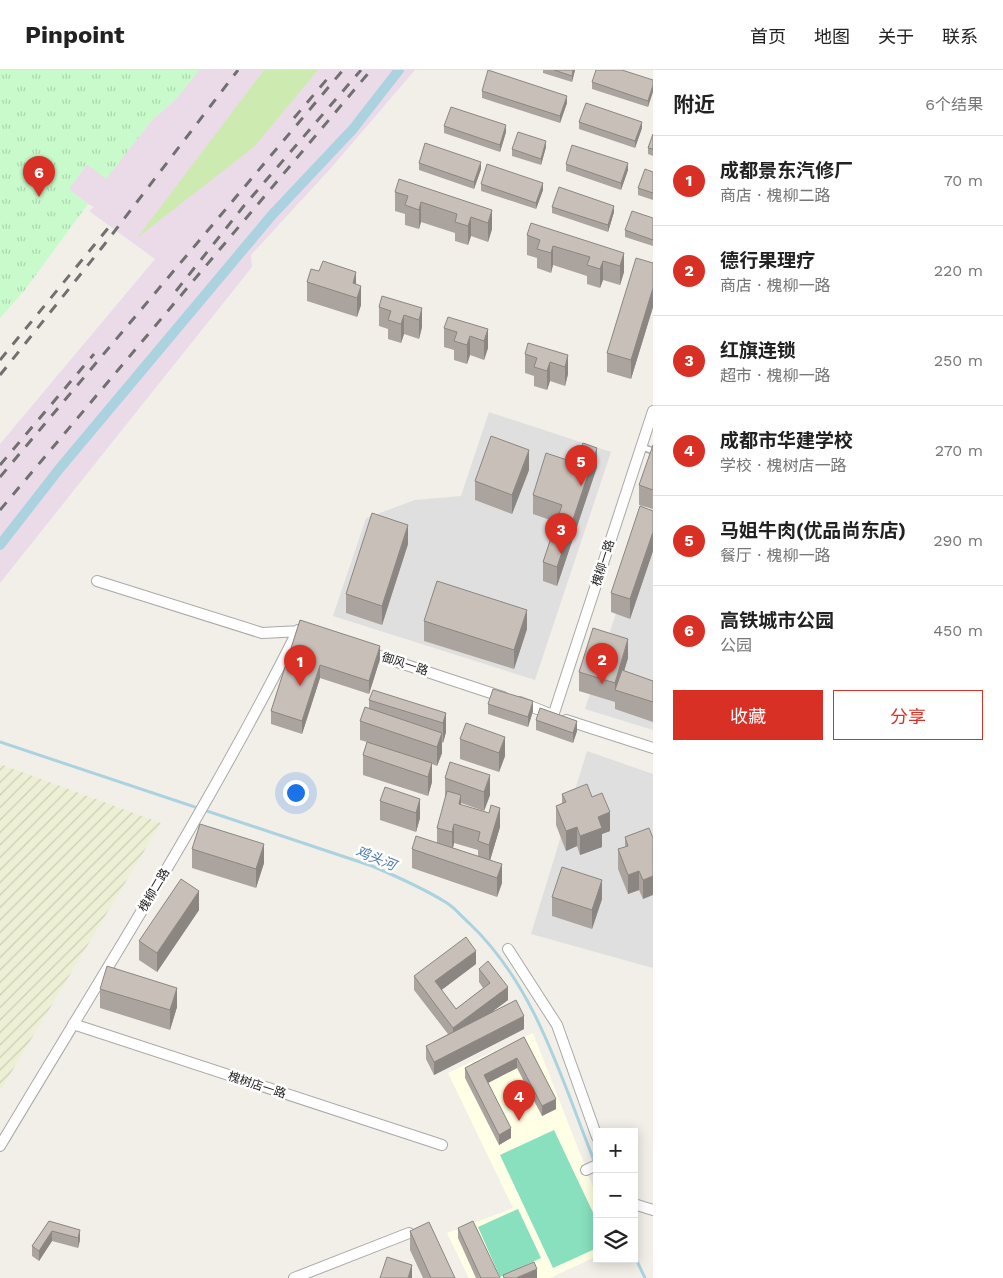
<!DOCTYPE html>
<html lang="zh">
<head>
<meta charset="utf-8">
<style>
	:root { --surface:#fff; --page:#f2f2f2; --text:#222; --muted:#767676; --line:#e0e0e0; --accent:#d93025 }
	body { margin:0; font-family:"Work Sans","Noto Sans SC",sans-serif; background:var(--page); color:var(--text) }
	.controls { position:absolute; right:15px; bottom:15px; display:grid; overflow:hidden; border-radius:0px; box-shadow:0 2px 12px #0003 }
	.controls button { width:45px; height:45px; display:grid; place-items:center; padding:0; border:0; border-bottom:1px solid var(--line); background:var(--surface); color:var(--text); font:25px sans-serif }
	.you { position:absolute; left:295px; top:722px; width:18px; height:18px; margin:-12px; border:4px solid #fff; border-radius:50%; background:#1a73e8; box-shadow:0 0 0 8px #1a73e833 }
	.badge { display:grid; place-items:center; width:32px; height:32px; border-radius:50%; background:var(--accent); color:#fff; font-size:16px; font-weight:700 }
	.pin { position:absolute; translate:-50% -41px; filter:drop-shadow(0 1px 2px #0008) }
	.pin::after { content:''; position:absolute; top:26px; width:18px; height:15px; background:inherit; clip-path:polygon(0 0,100% 0,50% 100%) }
	.list { margin:0; padding:0; list-style:none }
	h2 { display:flex; justify-content:space-between; align-items:center; height:65px; margin:0; padding:0 20px; font-size:21px }
	h2 small { font-size:16px; font-weight:400; color:var(--muted) }
	.list li { display:grid; grid-template-columns:32px 1fr auto; gap:15px; align-items:center; box-sizing:border-box; height:90px; padding:0 20px; border-top:1px solid var(--line) }
	.list b { display:block; font-size:19px; white-space:nowrap }
	.list p { margin:0; font-size:16px; white-space:nowrap; color:var(--muted) }
	.list em { font-size:16px; font-style:normal; color:var(--muted) }
	.actions { display:flex; gap:10px; padding:15px 20px }
	.actions a { flex:1; padding:11px 0; border:1px solid var(--accent); border-radius:0px; text-align:center; font-size:18px; color:var(--accent) }
	.actions .main { background:var(--accent); color:#fff }
	.icon { flex:none; width:28px; height:28px; fill:none; stroke:currentColor; stroke-width:2; stroke-linecap:round; stroke-linejoin:round }
	.map { position:relative; flex:none; width:653px; height:1208px; overflow:hidden }
	header { display:flex; align-items:center; gap:30px; box-sizing:border-box; height:70px; padding:0 25px; background:var(--surface); border-bottom:1px solid var(--line) }
	header strong { font-size:24px }
	nav { display:flex; gap:28px; margin-inline-start:auto; font-size:18px }
	main { display:flex }
	aside { flex:1; background:var(--surface) }
	.map>svg:first-child { display:block }
	.residential { fill:#e0dfdf }
	.industrial { fill:#ebdbe8 }
	.education { fill:#ffffe5 }
	.farmland { fill:url(#farmland-furrows) }
	.grass { fill:#cdebb0 }
	.park { fill:url(#park-tufts) }
	.pitch { fill:#88e0be }
	.lines { fill:none; stroke-linecap:round; stroke-linejoin:round }
	.stream { stroke:#aad3df; stroke-width:3 }
	.canal { stroke:#aad3df; stroke-width:10 }
	.lane-casing { stroke:#a9a9a9; stroke-width:8 }
	.street-casing { stroke:#a9a9a9; stroke-width:12 }
	.lane { stroke:#fff; stroke-width:5 }
	.street { stroke:#fff; stroke-width:10 }
	.rail { stroke:#707070; stroke-width:3; stroke-dasharray:10 10; stroke-linecap:butt }
	.wall { fill:#aba49e; fill-rule:evenodd }
	.shaded-wall { fill:#8b8681 }
	.building { fill:#c7bfb8; stroke:#8b8681 }
	.labels { text-anchor:middle; dominant-baseline:central; stroke-width:5; stroke-linejoin:round; paint-order:stroke }
	.street-label { font-size:12px; fill:#222; stroke:#fff }
	.water-label { font-size:14px; font-style:italic; fill:#4a7aab; stroke:#fff }
</style>
</head>
<body>
<header>
<strong>Pinpoint</strong>
<nav><a>首页</a><a>地图</a><a>关于</a><a>联系</a></nav>
</header>
<main>
<div class="map">
<svg width="653" height="1208" viewBox="0 0 653 1208">
	<defs>
		<pattern id="farmland-furrows" width="10" height="10" patternUnits="userSpaceOnUse" patternTransform="scale(1.25)"><rect width="10" height="10" fill="#eef0d5"/><path d="M-1 1l2-2M0 10L10 0M9 11l2-2" fill="none" stroke="#ccceb7"/></pattern>
		<pattern id="park-tufts" width="24" height="20" patternUnits="userSpaceOnUse" patternTransform="scale(1.25)"><rect width="24" height="20" fill="#c8facc"/><path d="M3 7l-1-3M5 7V3M7 7l1-3M15 17l-1-3M17 17v-4M19 17l1-3" fill="none" stroke="#acd6af"/></pattern>
	</defs>
	<rect width="100%" height="100%" fill="#f2efe9"/>
	<!-- residential -->
	<path class="residential" d="M489 342 611 382 535 610 333 546 366 448 415 430 461 426Z
		M653 429V660L585 639Z
		M587 681 653 704V898L531 864Z"/>
	<!-- industrial -->
	<path class="industrial" d="M199 0H415L331 98 251 185 252 197 0 513V374L155 189 89 141 94 137 88 134 68 119 87 94 106 108 152 50 177 28Z"/>
	<!-- education -->
	<path class="education" d="M533 963 597 1127V1186L550 1208H469L447 1163 513 1138 448 1003Z"/>
	<!-- farmland -->
	<path class="farmland" d="M0 694 161 753 0 1021Z"/>
	<!-- grass -->
	<path class="grass" d="M264 0H318L254 77 137 168Z"/>
	<!-- park -->
	<path class="park" d="M0 0H199L177 28 152 50 106 109 87 94 69 119 88 134 24 221 0 248Z"/>
	<!-- pitch -->
	<path class="pitch" d="M554 1060 597 1151V1178L553 1198 500 1085Z
		M518 1139 541 1188 500 1207 478 1157Z"/>
	<g class="lines">
		<!-- stream -->
		<path class="stream" d="M0 672 372 796C398 807 423 818 447 833 455 838 462 847 469 853 536 916 562 1011 595 1093
			M634 1185 645 1208"/>
		<!-- canal -->
		<path class="canal" d="M0 475 60 398 272 145 353 59 399 0"/>
		<defs>
			<path id="lane" d="M642 377 653 381"/>
			<path id="street" d="M97 511 262 563 301 561
				M367 582 503 627
				M520 632 550 644
				M553 646 653 341
				M566 650 653 678
				M508 879 557 955 597 1067
				M73 954 442 1075
				M0 1076C102 905 209 738 298 560
				M586 1100 597 1095
				M634 1134 653 1140
				M294 1208 409 1163"/>
		</defs>
		<!-- lane casing -->
		<use href="#lane" class="lane-casing"/>
		<!-- street casing -->
		<use href="#street" class="street-casing"/>
		<!-- lane -->
		<use href="#lane" class="lane"/>
		<!-- street -->
		<use href="#street" class="street"/>
		<!-- rail -->
		<path class="rail" d="M294 48 328 8
			M176 221 243 137 361 0
			M0 290 109 157
			M0 305 104 175 238 0
			M0 395 94 284
			M0 407 343 0
			M0 440 371 0"/>
	</g>
	<!-- wall -->
	<path class="wall" d="M543 0H575L572 12 543 3Z
		M653 10 648 37 592 19V12Z
		M482 21 567 33 560 53 482 28Z
		M579 52 642 58 635 78 579 59Z
		M444 56 506 62 500 82 444 63Z
		M653 64V86L648 84V78Z
		M546 77 541 95 512 86V79Z
		M419 93 481 99 474 119 419 100Z
		M566 94 628 100 621 120 566 101Z
		M653 102V130L638 125V118Z
		M481 114 543 120 536 139 481 121Z
		M395 122 492 140V159L488 172 471 166 468 175 455 171V163L421 152 419 159 405 155V144L395 141Z
		M552 137 614 142 608 162 552 143Z
		M653 148V176L625 167V160Z
		M527 165 624 183V202L620 215 603 210 600 218 587 214V206L553 195 551 203 537 198V188L527 185Z
		M653 193V237L631 309 607 302V283Z
		M319 201 356 215 361 235 357 247 307 231V212Z
		M379 237 422 238V257L419 269 404 264 401 273 388 269V259L379 256Z
		M444 258 488 259V278L484 290 470 285 467 294 454 290V280L444 277Z
		M525 284 568 285V304L565 316 550 311 547 320 534 316V306L525 303Z
		M653 375V439L639 435V415Z
		M576 393 597 397 557 516 543 511V492L556 452 533 444V425Z
		M529 400 512 444 475 430V411Z
		M653 441V481L630 549 611 542V523Z
		M408 474 382 555 346 543V524Z
		M300 550 380 589 369 624 320 608 302 664 271 654V641Z
		M424 551 527 559 514 599 424 571Z
		M628 588 624 601 653 611V652L615 639V629V632L579 621V602Z
		M369 630 446 643V662L443 673 442 672V683L437 696 432 694V712L428 726 363 705V685L367 672 360 670V651L369 639Z
		M488 634 533 641 528 657 488 644Z
		M536 650 577 661 573 673 536 660Z
		M466 653 505 686 499 702 460 689V669Z
		M450 692 490 725 484 741 461 733V735L500 757 490 790 502 813 497 827 412 798V779L437 772V758L446 728H445V708ZM454 773 478 780V786L453 778Z
		M562 724 592 727 610 761 602 764V777L580 785 577 776 566 781 556 755V736L562 733Z
		M420 729V748L416 762 380 750V731Z
		M649 758 643 829 639 820 628 824 618 799V779L625 777V767Z
		M192 779 264 793 256 818 192 798Z
		M552 827 602 829 592 859 552 846Z
		M199 840 157 902 139 890V871Z
		M476 894 441 920 456 939 483 918 479 912V899L508 930 493 941 524 959 434 1005 426 989V976L448 964 414 920V906Z
		M100 919 177 937 170 960 100 938Z
		M524 967 556 1039 542 1046 517 998 488 1013 511 1068 499 1075 465 1008V998Z
		M49 1151 80 1170 78 1178 52 1171 39 1191 32 1186V1176Z
		M458 1158 500 1208H476L458 1168Z
		M410 1161 455 1208H423L410 1180Z"/>
	<!-- shaded-wall -->
	<path class="shaded-wall" d="M573 0H575L572 12V6Z
		M653 15V22L648 37V31Z
		M567 26V33L560 53V46Z
		M642 52V58L635 78V71Z
		M506 55V62L500 82V75Z
		M546 71V77L541 95V89Z
		M481 92V99L474 119V112Z
		M628 93V100L621 120V113Z
		M543 113V120L536 139V133Z
		M421 132V152L419 159V140Z
		M614 136V142L608 162V155Z
		M492 140V159L488 172V153Z
		M471 147V166L468 175V156Z
		M553 176V195L551 203V183Z
		M624 183V202L620 215V196Z
		M603 191V210L600 218V199Z
		M356 202V222L353 213Z
		M361 216V235L357 247V228Z
		M653 218V237L631 309V290Z
		M422 238V257L419 269V250Z
		M404 245V264L401 273V254Z
		M488 259V278L484 290V271Z
		M470 266V285L467 294V275Z
		M568 285V304L565 316V297Z
		M550 292V311L547 320V301Z
		M597 378V397L557 516V497Z
		M529 380V400L512 444V425Z
		M408 455V474L382 555V536Z
		M653 462V481L630 549V529Z
		M527 540V559L514 599V580Z
		M628 569V588L618 621 615 620V632V613Z
		M380 576V589L369 624V611Z
		M320 595V608L302 664V651Z
		M533 631V641L528 657V647Z
		M446 643V662L443 673V653Z
		M577 651V661L573 673V663Z
		M442 663V683L437 696V677Z
		M505 667V686L499 702V683Z
		M432 693V712L428 726V707Z
		M490 705V725L484 741V722Z
		M461 725V744L459 734Z
		M420 729V748L416 762V743Z
		M500 738V757L489 794V775Z
		M610 742V761L602 764V777L580 785V766L598 747Z
		M454 754V773L452 782V762Z
		M577 757V776L566 781V761Z
		M264 774V793L256 818V799Z
		M502 794V813L497 827V808Z
		M639 801V820L628 824V805Z
		M653 806V825L643 829V810Z
		M602 810V829L592 859V840Z
		M199 821V840L157 902V883Z
		M476 881V894L435 925V911Z
		M508 917V930L453 971V958Z
		M177 918V937L170 960V940Z
		M524 946V959L434 1005V992Z
		M517 988V998L484 1015V1005Z
		M556 1029V1039L542 1046V1036Z
		M511 1058V1068L499 1075V1065Z
		M80 1160V1170L78 1178V1168Z
		M52 1161V1171L39 1191V1181Z
		M412 1195V1208H408Z
		M537 1199V1208H516Z"/>
	<!-- building -->
	<path class="building" d="M488 0 567 26 560 46 482 21Z
		M554 0H573L572 6Z
		M596 0H622L653 10V15L648 31 592 12Z
		M586 33 642 52 635 71 579 52Z
		M451 37 506 55 500 75 444 56Z
		M518 62 546 71 541 89 512 79Z
		M653 64V79L648 78Z
		M425 73 481 92 474 112 419 93Z
		M572 75 628 93 621 113 566 94Z
		M487 94 543 113 536 133 481 114Z
		M645 99 653 102V123L638 118Z
		M399 109 492 140 488 153 471 147 468 156 455 152 457 144 421 132 419 140 405 135 408 126 395 122Z
		M559 117 614 136 608 155 552 137Z
		M632 141 653 148V170L625 160Z
		M531 153 624 183 620 196 603 191 600 199 587 195 590 187 553 176 551 183 537 179 540 170 527 165Z
		M636 188 653 193V218L631 290 607 283Z
		M323 191 356 202 353 213 361 216 357 228 307 212 311 199 319 201Z
		M382 226 422 238 419 250 404 245 401 254 388 250 391 241 379 237Z
		M448 247 488 259 484 271 470 266 467 275 454 271 457 262 444 258Z
		M528 273 568 285 565 297 550 292 547 301 534 297 537 288 525 284Z
		M491 366 529 380 512 425 475 411Z
		M583 373 597 378 557 497 543 492 562 435 533 425 546 383 576 393Z
		M653 375V420L639 415Z
		M640 436 653 441V462L630 529 611 523Z
		M372 443 408 455 382 536 346 524Z
		M437 511 527 540 514 580 424 551Z
		M300 550 380 576 369 611 320 595 302 651 271 641Z
		M593 558 628 569 615 613 579 602Z
		M622 600 653 611V632L615 620Z
		M493 619 533 631 528 647 488 634Z
		M373 620 446 643 443 653 369 630Z
		M365 637 442 663 437 677 360 651Z
		M540 638 577 651 573 663 536 650Z
		M466 653 505 667 499 683 460 669Z
		M367 672 432 693 428 707 363 685Z
		M450 692 490 705 484 722 445 708Z
		M587 714 592 727 602 723 610 742 598 747 602 758 580 766 577 757 566 761 556 736 566 732 562 724Z
		M385 717 420 729 416 743 380 731Z
		M447 721 461 725 459 734 489 743 491 735 500 738 489 775 478 771 480 762 454 754 452 762 437 758Z
		M200 754 264 774 256 799 192 779Z
		M649 758 653 768V806L643 810 639 801 628 805 618 779 628 776 625 767Z
		M416 766 502 794 497 808 412 779Z
		M562 797 602 810 592 840 552 827Z
		M181 809 199 821 157 883 139 871Z
		M466 867 476 881 435 911 456 939 490 913 479 899 488 891 508 917 453 958 414 906Z
		M107 896 177 918 170 940 100 919Z
		M516 930 524 946 434 992 426 976Z
		M524 967 556 1029 542 1036 517 988 484 1005 511 1058 499 1065 465 998Z
		M49 1151 80 1160 78 1168 52 1161 39 1181 32 1176Z
		M473 1151 500 1208H481L458 1158Z
		M429 1152 455 1208H431L410 1161Z
		M387 1187 412 1195 408 1208H380Z
		M534 1192 537 1199 516 1208H504L503 1205Z"/>
	<g class="labels">
		<!-- street labels -->
		<g class="street-label">
			<text transform="translate(603 493) rotate(-72)">槐柳一路</text>
			<text transform="translate(405 594) rotate(18)">御风一路</text>
			<text transform="translate(154 820) rotate(-59)">槐柳二路</text>
			<text transform="translate(257 1015) rotate(18)">槐树店一路</text>
		</g>
		<!-- water labels -->
		<g class="water-label">
			<text transform="translate(376 788) rotate(22)">鸡头河</text>
		</g>
	</g>
</svg>
<div class="controls">
<button>+</button>
<button>−</button>
<button><svg class="icon" aria-label="layers" viewBox="0 0 24 24"><path d="M12 4l9 5-9 5-9-5zM3 14l9 5 9-5"/></svg></button>
</div>
<div class="you"></div>
<div class="pin badge" style="left:300px;top:616px">1</div>
<div class="pin badge" style="left:602px;top:614px">2</div>
<div class="pin badge" style="left:561px;top:484px">3</div>
<div class="pin badge" style="left:519px;top:1051px">4</div>
<div class="pin badge" style="left:581px;top:416px">5</div>
<div class="pin badge" style="left:39px;top:127px">6</div>
</div>
<aside>
<h2>附近<small>6个结果</small></h2>
<ul class="list">
<li><span class="badge">1</span><div><b>成都景东汽修厂</b><p>商店 · 槐柳二路</p></div><em>70 m</em></li>
<li><span class="badge">2</span><div><b>德行果理疗</b><p>商店 · 槐柳一路</p></div><em>220 m</em></li>
<li><span class="badge">3</span><div><b>红旗连锁</b><p>超市 · 槐柳一路</p></div><em>250 m</em></li>
<li><span class="badge">4</span><div><b>成都市华建学校</b><p>学校 · 槐树店一路</p></div><em>270 m</em></li>
<li><span class="badge">5</span><div><b>马姐牛肉(优品尚东店)</b><p>餐厅 · 槐柳一路</p></div><em>290 m</em></li>
<li><span class="badge">6</span><div><b>高铁城市公园</b><p>公园</p></div><em>450 m</em></li>
</ul>
<div class="actions"><a class="main">收藏</a><a>分享</a></div>
</aside>
</main>
</body>
</html>
